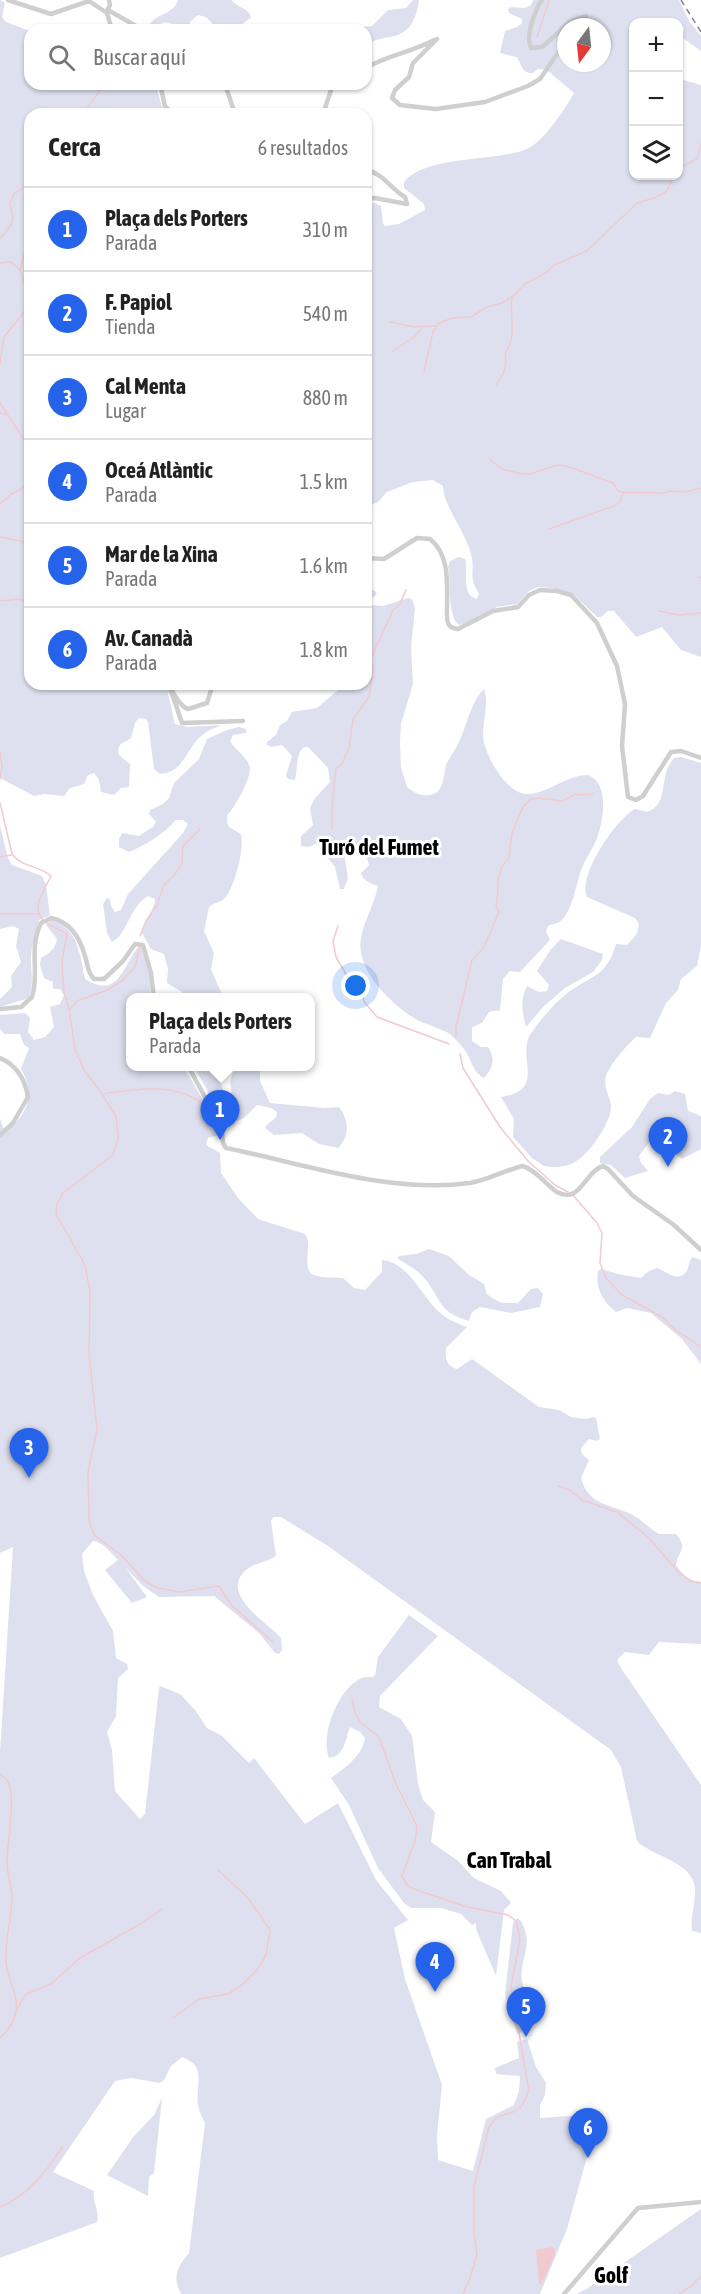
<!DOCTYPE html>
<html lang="es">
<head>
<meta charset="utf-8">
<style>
	:root { --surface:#fff; --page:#f6f6f6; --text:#222; --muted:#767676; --line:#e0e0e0; --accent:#2563eb }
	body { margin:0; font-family:"Asap Condensed",sans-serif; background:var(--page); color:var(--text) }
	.controls { position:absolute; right:18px; top:18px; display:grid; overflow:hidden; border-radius:12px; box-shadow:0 2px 4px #0004 }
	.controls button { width:54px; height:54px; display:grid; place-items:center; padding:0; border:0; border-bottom:2px solid var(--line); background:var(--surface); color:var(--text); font:30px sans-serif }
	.compass { position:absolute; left:557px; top:18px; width:54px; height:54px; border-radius:50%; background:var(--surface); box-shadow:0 2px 4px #0004; rotate:195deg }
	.you { position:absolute; left:356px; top:986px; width:21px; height:21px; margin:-15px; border:4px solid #fff; border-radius:50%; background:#1a73e8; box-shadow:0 0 0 9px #1a73e833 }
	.badge { display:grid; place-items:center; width:39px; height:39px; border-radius:50%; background:var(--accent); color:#fff; font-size:20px; font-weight:700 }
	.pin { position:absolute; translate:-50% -50px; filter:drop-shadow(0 2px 3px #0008) }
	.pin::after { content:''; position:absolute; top:32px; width:21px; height:18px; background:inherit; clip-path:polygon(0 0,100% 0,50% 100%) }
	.popup { position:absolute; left:126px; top:993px; width:189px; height:78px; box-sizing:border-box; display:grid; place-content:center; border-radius:12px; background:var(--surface); filter:drop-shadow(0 2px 4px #0005); font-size:20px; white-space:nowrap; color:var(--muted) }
	.popup b { font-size:22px; color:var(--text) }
	.popup::after { content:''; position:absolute; left:50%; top:100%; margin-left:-12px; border:12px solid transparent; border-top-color:var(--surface) }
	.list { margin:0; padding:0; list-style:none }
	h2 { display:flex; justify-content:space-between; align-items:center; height:78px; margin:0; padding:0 24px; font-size:26px }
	h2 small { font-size:20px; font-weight:400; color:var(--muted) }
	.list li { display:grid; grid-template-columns:39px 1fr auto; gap:18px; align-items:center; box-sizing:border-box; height:84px; padding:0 24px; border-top:2px solid var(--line) }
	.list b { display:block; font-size:22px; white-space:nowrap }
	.list p { margin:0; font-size:20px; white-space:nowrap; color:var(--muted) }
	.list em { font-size:20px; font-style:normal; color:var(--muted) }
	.icon { flex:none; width:33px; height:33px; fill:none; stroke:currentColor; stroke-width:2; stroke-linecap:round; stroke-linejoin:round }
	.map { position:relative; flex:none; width:701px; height:2294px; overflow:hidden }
	.search { position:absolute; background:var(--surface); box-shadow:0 2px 4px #0004; left:24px; top:24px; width:348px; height:66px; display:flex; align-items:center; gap:15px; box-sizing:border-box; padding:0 21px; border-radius:18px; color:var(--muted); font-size:22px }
	.panel { position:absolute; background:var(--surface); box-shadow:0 2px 4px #0004; left:24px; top:108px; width:348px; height:582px; border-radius:18px }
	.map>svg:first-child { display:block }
	.green { fill:#dfe0ef; fill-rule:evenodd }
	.water { fill:#f0cacf }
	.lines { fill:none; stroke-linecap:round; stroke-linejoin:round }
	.stream { stroke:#f0cacf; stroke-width:1.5 }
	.minor { stroke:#cfcfcf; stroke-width:4.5 }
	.rail { stroke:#878787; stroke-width:1.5; stroke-dasharray:6 4.5; stroke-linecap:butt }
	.labels { text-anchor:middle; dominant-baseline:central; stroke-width:6; stroke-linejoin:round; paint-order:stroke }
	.neighbourhood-label { font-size:22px; font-weight:bold; fill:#000; stroke:#fff }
</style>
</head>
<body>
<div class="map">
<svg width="701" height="2294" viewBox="0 0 701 2294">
	<rect width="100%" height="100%" fill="#fff"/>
	<!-- green -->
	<path class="green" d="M0 0 5 3 2 17 6 22 30 31V84H155C160 94 159 106 167 114H30V684H188L182 689 174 688 168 693 175 724 188 727 221 725C213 729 206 731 200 737 186 750 183 773 160 774L154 769 148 722 146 719 139 718 135 723 131 738C124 743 116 743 119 755L130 764 129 787 121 788 114 795 101 792 99 780 94 773 88 775 84 784 70 788 64 796 44 794 34 796 0 778Z
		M178 0H232C237 8 250 8 251 18L239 26 237 30H219L206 17 198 15 190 22 188 30H175L174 25C167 20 161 22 155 28L149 26C153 14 174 15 178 0Z
		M413 0H419C412 52 378 28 366 48V30H348L358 27 372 26 388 10 406 8Z
		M533 0H679L689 21 701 36V51L683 38 684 27 679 26 678 22H634V176H678L679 71 682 72 683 80 701 85V657L681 650 662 627 636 637 614 611H608L601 617H597L574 595 553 588 538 587 529 591 517 604 497 607 467 623 459 625C447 616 451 582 448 567L450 561 459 557 465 559C469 572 460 595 477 599L479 594C467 574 476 573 471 554 466 533 443 505 443 486L433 480 413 482 387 492 378 502 366 507V204L375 203 381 206 383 223 385 226 399 224 425 210 424 204 404 188V182C425 155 495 162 527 149 544 141 565 109 574 93L547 70 538 69 533 73C521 73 522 65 517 57L500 53 505 31 517 27 522 23V19L509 13 508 9 511 7 525 8 531 5ZM566 27H602V63H566Z
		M369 589 375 591 377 594 371 599 369 605 383 606 408 598 412 599 415 609 411 647 413 684 401 724 400 742 401 767 407 787C415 794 428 799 437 792 444 786 444 773 446 765 449 757 455 751 458 744 467 727 470 703 484 689 489 704 483 719 483 734 483 753 506 794 527 794 548 794 566 775 588 775 609 783 604 818 598 835 595 846 586 857 582 868 576 883 573 910 561 921 557 924 552 924 548 926L546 932 550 940 520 972 510 971 503 979 500 1010 489 1012 482 1023 472 1027V1041L481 1047H488C496 1059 493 1068 484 1078 472 1071 473 1063 466 1052 463 1047 456 1040 451 1035 442 1028 425 1025 414 1018 390 1003 355 969 361 938 364 920 374 906 378 886 371 884 363 881 361 873L369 865 367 858 350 852 344 853 348 878 344 889H340L335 867 328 858 322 845 318 843 309 847 301 846V836L313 825 310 808 315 798 330 782 328 768 308 747H304C295 755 298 769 295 780L288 779 286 776 292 756 282 745 271 747 267 745V742L276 735 280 725 287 721 292 712 317 708 337 691 341 684H366V590Z
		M239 727 246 729V733L233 735 230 741C235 750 248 757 250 768 251 778 235 808 227 815 227 833 231 825 241 835 245 848 234 888 225 898 221 903 214 902 209 907L204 931 214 953 211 969 223 997H181L182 992 167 983 168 969 164 954 151 949 142 933C143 920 155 911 155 899L148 896C129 907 128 934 112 942L107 933 103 904 107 898 110 899 111 906 115 912 121 910 128 894 183 833 188 824 183 820H176C162 835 148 844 129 852L119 847V839L122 833 139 836 154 826 156 822 149 814 150 810 163 804 169 798 174 783 199 759 207 739 227 730Z
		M681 757 701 763V946L697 966 681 979 678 990 666 1003 650 1038 636 1037C626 1046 613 1061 607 1073 602 1086 609 1093 611 1105 613 1120 589 1155 575 1162 567 1167 554 1168 544 1166L532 1158 513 1137 514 1119 501 1097C549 1090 514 1056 532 1032 542 1018 555 1002 570 991 593 975 607 976 616 944L627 945 637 934 639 924 635 918 587 897C577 876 616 819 635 809L647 812C671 803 657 777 674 758Z
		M0 826 8 858 12 865 42 876 46 885 50 915 39 920C36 933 31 946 31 959 31 973 34 984 29 998L0 1007V999L12 987 11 976 21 962 16 946 19 929 13 926 0 929Z
		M51 920C78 927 80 955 85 979 119 1000 121 968 139 946L145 948 150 980 151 997 130 998V1066L184 1067 219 1128 218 1135 208 1138 206 1145 220 1153 221 1173 238 1198 258 1219 305 1234C313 1246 302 1262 311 1274L321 1277 343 1278 354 1288 365 1290 382 1272V1260C408 1262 421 1295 438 1311 446 1319 456 1323 467 1327L446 1348C445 1358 446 1366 457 1369L472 1359 539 1407 559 1410 571 1417 586 1419 593 1417 596 1418 600 1439 597 1441 589 1439 581 1448 582 1454 589 1460 581 1478C589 1508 613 1503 636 1517 644 1522 650 1529 659 1534H676C689 1549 678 1551 676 1565 682 1574 689 1581 701 1582V1644L659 1642 649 1655 625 1652 617 1660 621 1668 701 1785V1933L692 1931C690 1917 696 1902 695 1888 693 1862 653 1857 637 1841L621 1767 611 1750 328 1546 281 1517H273L271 1521 276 1556C267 1562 254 1563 246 1570 218 1595 269 1623 281 1638L282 1650 279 1654 275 1653 259 1633 214 1596 159 1597 143 1586 125 1567 147 1597 132 1603 105 1570 118 1560C111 1553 103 1542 93 1541L82 1554 84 1571 93 1595 113 1631 116 1658 127 1664 128 1669 118 1678 116 1716 107 1732 112 1750 115 1791 140 1819 145 1814 159 1688 160 1686 180 1694 195 1710 207 1728 222 1736 249 1763 254 1758 305 1824 338 1803 376 1880 408 1920 394 1928 405 1979 442 2085 437 2135 438 2160 473 2171 486 2119 514 2105 519 2091 520 2076 496 2074 495 2068 519 2058 517 2042 527 2039 536 2067 546 2083 545 2095 540 2105V2118L599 2114 567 2229 540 2294H181C172 2277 177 2267 189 2253L205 2123C202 2118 199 2111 198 2105 195 2085 208 2066 182 2057L171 2066 164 2080 160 2083 131 2078 115 2081 53 2172 94 2191C92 2202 100 2211 97 2222L0 2258V1752L13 1547 0 1553V1118L3 1128 7 1131C29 1113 35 1094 21 1069L29 1048 24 1045 20 1034H4L0 1029V1015L25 1013 30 1018 28 1032 34 1040 45 1037 54 1027 50 1007 60 1004 64 995 60 989H53V982L44 978 40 965 41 958C49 953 55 950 57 939L46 925Z
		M561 939 603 954 602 960 593 972 565 988 543 1007 526 1027C522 1013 520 999 527 986L539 992 547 991 549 985 537 971 551 949Z
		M198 1067H219L222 1087 230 1111 229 1121 226 1123 197 1072Z
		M247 1067 260 1070V1081L270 1103 324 1108 339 1107C349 1120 350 1136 338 1148L319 1144 302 1133 274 1135 265 1128C268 1121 277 1121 277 1112L271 1108 257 1105 244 1118 237 1121 230 1083 233 1072Z
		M675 1091 685 1094 688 1111 701 1116V1149L682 1159 660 1142 650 1141 639 1156 641 1163 648 1171 625 1178 611 1165 600 1163V1157L632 1127 650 1099 658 1093 669 1095Z
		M429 1249 449 1256 469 1275 484 1284 487 1294 492 1298 502 1303H518L531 1289 538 1288 543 1294 540 1307 511 1313 480 1307 472 1312 469 1321C438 1312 442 1300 425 1279 418 1270 407 1265 397 1258L399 1256 416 1254Z
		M692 1257 701 1260V1364L682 1339 651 1313 627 1308 616 1312C603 1302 595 1288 598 1271L601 1269 618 1274 641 1278 649 1271 657 1268C666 1271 678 1283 686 1272 689 1268 689 1262 692 1257Z
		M409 1615 438 1636 380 1696 379 1707 401 1719 412 1736 418 1784 423 1800 435 1812 431 1842 457 1860 474 1878 501 1891 511 1903 504 1910 496 1976 476 1929V1923L472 1925 461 1914 441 1908H411L404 1903 378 1868 349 1805 331 1778C345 1768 362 1756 365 1738L360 1732 350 1727C345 1740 345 1756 329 1758 320 1735 338 1688 362 1678 366 1676 371 1678 375 1676L378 1657Z
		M517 1918 521 1921C535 1947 519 1956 522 1981 524 1991 529 1999 530 2009L521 2018 522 2032 517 2034 505 1994 513 1923Z
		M162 2098 154 2173 149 2177 148 2196 107 2175 134 2136 154 2115Z
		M701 2209V2294H577L588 2288Z"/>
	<!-- water -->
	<path class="water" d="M552 2247 555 2249V2255L541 2285 539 2283 536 2250Z"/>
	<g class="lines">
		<!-- stream -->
		<path class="stream" d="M537 37 549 0
			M83 114 101 89
			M678 169 697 159 701 143
			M0 239 11 225 13 218 10 203 14 194 30 183
			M0 263 11 262 20 270 29 297 24 312 4 337 0 363
			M20 270 30 231
			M25 278 30 272
			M390 322 415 327 435 326
			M392 352 415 336 421 329
			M424 371 433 332 439 323 453 318 471 317 487 307 502 303 512 297 525 284 547 272 554 265 587 251 637 203 654 198 667 191 673 176
			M496 385C505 375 507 365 505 353 518 337 509 316 512 298
			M0 403 30 449
			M0 413 8 415
			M490 460 502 469 522 474H530L557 465 570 467 613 483 618 491 623 492 663 493 670 491 685 492 701 488
			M0 504 10 495 30 484
			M549 529 614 506 620 502 623 493
			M0 537 30 543
			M698 577 701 578
			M0 601 19 599 30 602
			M659 611 679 615 701 613
			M0 752 2 766 0 779
			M0 803 12 854C22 868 39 865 51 876 42 895 27 912 50 925 56 928 61 930 67 934L62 961 64 993 69 1009 75 1049 84 1070 102 1094 116 1116 118 1138 113 1155 63 1193 57 1204 56 1214 85 1265 90 1291 89 1354 97 1429 88 1472 89 1520 94 1535 121 1555 145 1581 157 1588 180 1592 219 1586 232 1606 273 1642
			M332 829V808L336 768 342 764 349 748 353 720 369 696 373 671 371 658 393 610 400 604 406 590
			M0 857 11 855
			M0 914H38
			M338 926 333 941 336 957 346 974 361 992 365 1003 377 1017 449 1044
			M140 936 146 921 157 905 164 885 175 874 182 863 183 846 200 829
			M70 1009 77 1001 107 990 123 980 135 967 140 947
			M456 1037V1027L472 960 484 947 499 912 496 906C500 889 494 871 509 858L512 833 523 807 530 800 538 798 562 801 574 795 593 794
			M460 1054 463 1068 500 1127 528 1161 555 1185 568 1192
			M102 1094C132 1090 169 1082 197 1100 202 1103 205 1109 209 1114
			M572 1194 597 1223 602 1233 600 1263 606 1278 622 1295 662 1317 677 1331 701 1347
			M558 1486 570 1490 582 1500 617 1512 649 1538 680 1574 690 1581 701 1583
			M352 1699 355 1713 360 1722 379 1737 395 1782 417 1826 415 1841 402 1876 408 1886 414 1889 464 1906 508 1915 516 1921 520 1939 511 1987 529 2091 521 2107 516 2111 497 2117 489 2127 474 2187V2231L477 2255 469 2281 463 2294
			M0 1774C2 1776 5 1778 7 1780 17 1796 7 1843 7 1862 7 1875 12 1885 12 1898 11 1920 5 1941 6 1962 7 1979 19 1994 16 2011 14 2023 8 2030 0 2038
			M17 2009 26 1994 51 1984 80 1958 142 1923 162 1909
			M173 2018 199 1999 228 1994 242 1985 257 1970 266 1955 270 1930 248 1898 218 1870
			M0 2207C26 2197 48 2170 62 2147
			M679 2294 691 2286 701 2276"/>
		<!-- minor -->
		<path class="minor" d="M8 0 51 14 89 1
			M542 0C535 10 525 36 531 48L542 47 570 22 586 16
			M89 1 107 13
			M108 10 143 30
			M107 11 110 5 109 0
			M107 13 112 30
			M577 27 586 16
			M437 39 413 63 409 77 395 90 392 98 400 105 436 109 485 102 528 86 540 79 566 41
			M366 68C387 55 413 52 434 40
			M160 84 165 106 173 114
			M225 84 235 114
			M323 114 333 84
			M366 170C383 173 391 189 405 197L407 204 375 198 366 199
			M366 558 384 559 417 538 430 539C450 555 447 584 447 607 447 613 446 621 449 625 452 629 454 628 458 629L493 611 518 607 529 595 540 590 557 591 571 595 597 623 617 666 625 704 622 746 628 797 636 800 643 796 671 752 681 751 701 758
			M168 684C172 691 180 707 188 709L207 703 213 684
			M170 688 182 723 243 721
			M0 1009 21 1007 32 997C40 972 28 950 41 923L51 918C71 922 80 938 85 956 88 965 87 972 94 979H104L123 961 135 944 143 945 151 973 154 998
			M0 1058C17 1065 25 1079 28 1097L13 1123 0 1135
			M188 1066 206 1099 221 1121 223 1143 226 1148C305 1164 389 1194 470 1183 488 1180 505 1170 523 1166 536 1170 545 1184 557 1192 580 1205 585 1171 603 1166L608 1169 633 1196 674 1225 701 1250
			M564 2294 638 2208 701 2202"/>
		<!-- rail -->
		<path class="rail" d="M681 0 701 32"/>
	</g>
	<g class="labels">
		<!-- neighbourhood labels -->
		<g class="neighbourhood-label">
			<text x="379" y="847">Turó del Fumet</text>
			<text x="509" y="1860">Can Trabal</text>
			<text x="611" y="2275">Golf</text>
		</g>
	</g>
</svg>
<div class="controls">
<button>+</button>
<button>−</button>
<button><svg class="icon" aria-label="layers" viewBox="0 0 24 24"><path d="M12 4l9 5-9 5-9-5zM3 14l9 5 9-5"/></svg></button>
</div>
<svg class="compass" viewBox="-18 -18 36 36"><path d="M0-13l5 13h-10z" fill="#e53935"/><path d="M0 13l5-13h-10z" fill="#767676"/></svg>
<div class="you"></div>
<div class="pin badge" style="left:220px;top:1140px">1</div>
<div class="popup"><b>Plaça dels Porters</b>Parada</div>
<div class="pin badge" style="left:668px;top:1167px">2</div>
<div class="pin badge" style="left:29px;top:1478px">3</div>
<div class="pin badge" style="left:435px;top:1992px">4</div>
<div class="pin badge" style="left:526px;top:2037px">5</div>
<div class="pin badge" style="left:588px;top:2158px">6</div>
<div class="search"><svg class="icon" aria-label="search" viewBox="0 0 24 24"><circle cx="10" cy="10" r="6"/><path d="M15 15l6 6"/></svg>Buscar aquí</div>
<section class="panel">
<h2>Cerca<small>6 resultados</small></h2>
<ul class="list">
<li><span class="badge">1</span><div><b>Plaça dels Porters</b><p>Parada</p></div><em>310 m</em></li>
<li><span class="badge">2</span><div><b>F. Papiol</b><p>Tienda</p></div><em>540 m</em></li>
<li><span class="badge">3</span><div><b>Cal Menta</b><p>Lugar</p></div><em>880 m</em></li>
<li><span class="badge">4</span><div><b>Oceá Atlàntic</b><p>Parada</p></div><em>1.5 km</em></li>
<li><span class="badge">5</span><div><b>Mar de la Xina</b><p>Parada</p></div><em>1.6 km</em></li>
<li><span class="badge">6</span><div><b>Av. Canadà</b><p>Parada</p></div><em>1.8 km</em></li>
</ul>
</section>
</div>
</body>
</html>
